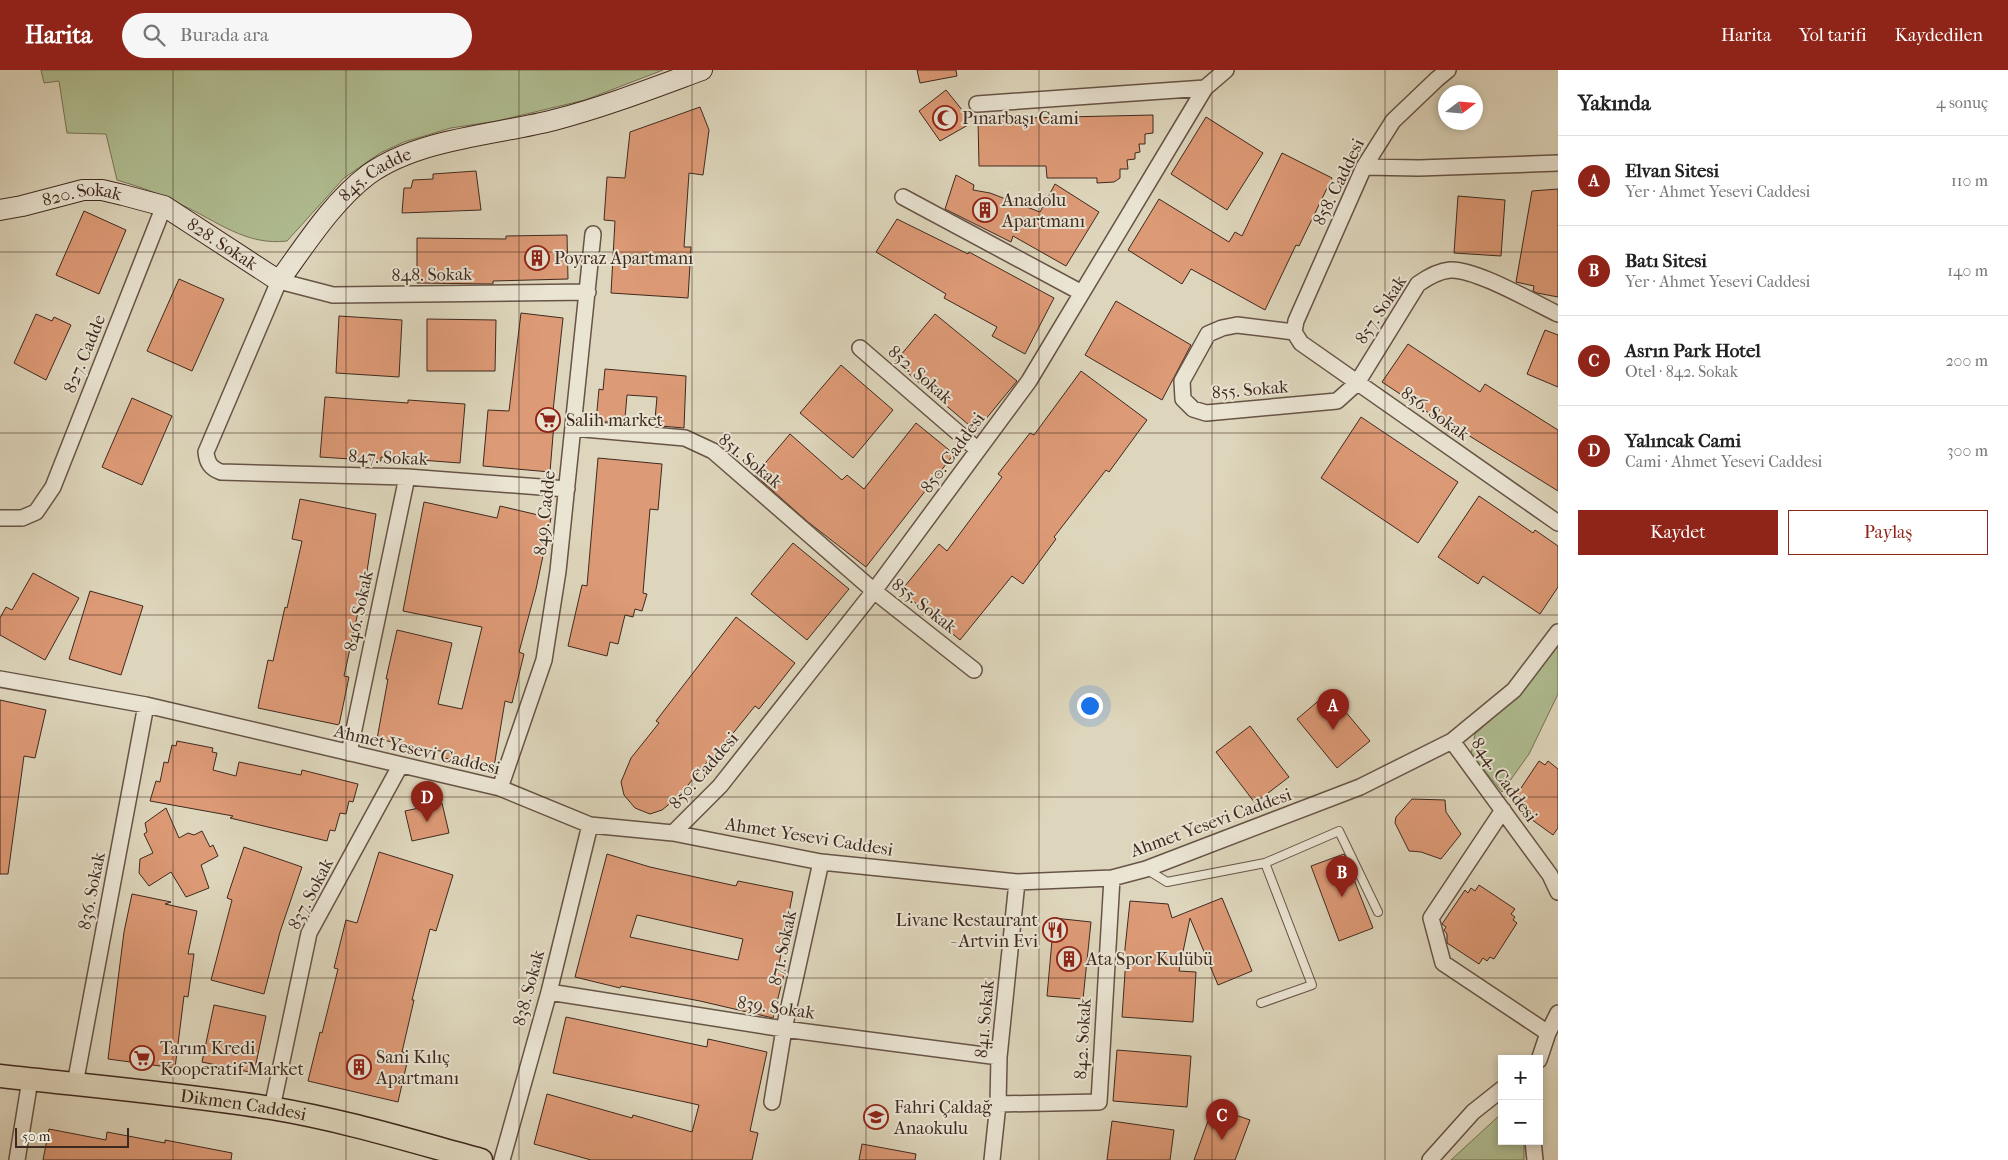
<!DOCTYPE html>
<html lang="tr">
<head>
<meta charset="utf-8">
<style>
	:root { --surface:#fff; --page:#f6f6f6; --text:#222; --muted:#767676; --line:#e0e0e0; --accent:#8f2418 }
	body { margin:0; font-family:"IM FELL French Canon",serif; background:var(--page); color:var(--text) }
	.controls { position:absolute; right:15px; bottom:15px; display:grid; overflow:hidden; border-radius:0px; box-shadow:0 2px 8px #0003 }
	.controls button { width:45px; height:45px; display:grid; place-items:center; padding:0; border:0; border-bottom:1px solid var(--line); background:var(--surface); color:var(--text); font:25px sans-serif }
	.compass { position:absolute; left:1438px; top:15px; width:45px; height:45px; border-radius:50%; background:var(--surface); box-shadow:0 2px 8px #0003; rotate:74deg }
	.scale { position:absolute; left:15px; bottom:12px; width:114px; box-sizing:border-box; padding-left:5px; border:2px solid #3f291e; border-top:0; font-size:14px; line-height:18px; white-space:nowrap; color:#3f291e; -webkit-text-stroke:4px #eae4d3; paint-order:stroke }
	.you { position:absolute; left:1089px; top:635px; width:18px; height:18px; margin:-12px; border:4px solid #fff; border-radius:50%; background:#1a73e8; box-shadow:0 0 0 8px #1a73e833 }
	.badge { display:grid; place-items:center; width:32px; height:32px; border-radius:50%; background:var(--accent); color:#fff; font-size:16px; font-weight:700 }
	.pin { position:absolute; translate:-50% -41px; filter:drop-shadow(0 1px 2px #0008) }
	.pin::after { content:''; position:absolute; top:26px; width:18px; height:15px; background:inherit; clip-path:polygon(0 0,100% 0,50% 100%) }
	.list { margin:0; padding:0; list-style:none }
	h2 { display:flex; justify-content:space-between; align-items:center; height:65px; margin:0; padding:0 20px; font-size:21px }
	h2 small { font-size:16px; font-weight:400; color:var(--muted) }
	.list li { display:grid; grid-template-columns:32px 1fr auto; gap:15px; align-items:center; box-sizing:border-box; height:90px; padding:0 20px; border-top:1px solid var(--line) }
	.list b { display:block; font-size:19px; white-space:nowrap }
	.list p { margin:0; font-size:16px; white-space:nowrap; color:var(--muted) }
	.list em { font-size:16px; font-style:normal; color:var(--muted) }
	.actions { display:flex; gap:10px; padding:15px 20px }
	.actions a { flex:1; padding:11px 0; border:1px solid var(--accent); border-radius:0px; text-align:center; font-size:18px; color:var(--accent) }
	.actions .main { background:var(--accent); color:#fff }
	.icon { flex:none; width:28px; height:28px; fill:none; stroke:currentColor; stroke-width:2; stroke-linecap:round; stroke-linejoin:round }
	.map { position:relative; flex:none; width:1558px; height:1090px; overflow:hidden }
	header { display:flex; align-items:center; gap:30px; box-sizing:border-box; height:70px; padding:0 25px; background:var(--accent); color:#fff }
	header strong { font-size:24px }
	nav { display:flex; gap:28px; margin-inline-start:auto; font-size:18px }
	.search { width:350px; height:45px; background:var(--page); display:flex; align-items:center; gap:12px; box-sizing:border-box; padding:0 18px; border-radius:28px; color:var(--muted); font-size:19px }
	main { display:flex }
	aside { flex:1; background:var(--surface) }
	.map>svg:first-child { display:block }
	.green { fill:#b0be92; stroke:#787458 }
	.building { fill:#dd9a76; stroke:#3f291e; fill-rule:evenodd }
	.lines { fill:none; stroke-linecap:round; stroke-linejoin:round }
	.lane-casing { stroke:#675446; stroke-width:10 }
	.street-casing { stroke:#675446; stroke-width:18 }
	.secondary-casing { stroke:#3f291e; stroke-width:22 }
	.primary-casing { stroke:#3f291e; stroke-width:25 }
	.lane { stroke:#eae4d3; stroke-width:8 }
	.street { stroke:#eae4d3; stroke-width:15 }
	.secondary { stroke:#eae4d3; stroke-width:20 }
	.primary { stroke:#ded6bc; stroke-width:22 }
	.grid { fill:none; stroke:#3f291e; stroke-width:1; stroke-opacity:0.55 }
	.labels { text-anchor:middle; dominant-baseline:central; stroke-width:4; stroke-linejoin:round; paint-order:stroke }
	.poi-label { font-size:18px; fill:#3f291e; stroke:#eae4d3; text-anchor:start }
	.street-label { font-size:18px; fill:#3f291e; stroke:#eae4d3 }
</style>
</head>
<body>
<header>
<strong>Harita</strong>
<div class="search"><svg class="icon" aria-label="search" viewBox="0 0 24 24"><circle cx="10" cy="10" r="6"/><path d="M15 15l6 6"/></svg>Burada ara</div>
<nav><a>Harita</a><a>Yol tarifi</a><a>Kaydedilen</a></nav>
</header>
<main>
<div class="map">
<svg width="1558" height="1090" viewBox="0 0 1558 1090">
	<rect width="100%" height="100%" fill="#ded6bc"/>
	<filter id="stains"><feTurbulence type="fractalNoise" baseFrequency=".004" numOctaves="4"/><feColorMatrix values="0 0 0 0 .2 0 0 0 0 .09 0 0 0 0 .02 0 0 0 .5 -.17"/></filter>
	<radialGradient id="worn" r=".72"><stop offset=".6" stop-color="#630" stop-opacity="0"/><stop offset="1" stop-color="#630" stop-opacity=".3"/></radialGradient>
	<!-- green -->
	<path class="green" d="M41 0H663L585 30 497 51 451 58 404 72 380 83 344 108 287 171C246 176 217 151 182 135 161 124 140 117 117 110L106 64 67 63 59 11 44 13Z
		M1558 576V624L1529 684 1502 722 1471 684 1475 664 1522 622Z
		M1502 1043V1071H1524V1090H1451Z"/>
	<!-- building -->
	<path class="building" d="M917 0H956L957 6 920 13Z
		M946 20 963 41 968 55 940 71 919 41Z
		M700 37 709 60 703 105 689 103 684 177H691L688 228 611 223 615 151 604 150 607 107 625 108 630 62Z
		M1153 45V63L1145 64V74H1139L1140 82 1135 83V89L1127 90 1128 99H1120V108L1114 112 1097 113V108H1047L1046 96H979L978 49Z
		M1206 47 1263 83 1227 140 1171 104Z
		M1282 83 1332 108 1299 176 1296 175 1265 240 1191 199 1182 214 1128 180 1159 129 1229 172 1235 162 1242 166Z
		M476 101 481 140 402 143 404 118H411L413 110 433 109V104Z
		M956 105 974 115 973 120 990 123 1040 142 1055 114 1099 142 1066 196 1013 166 1011 172 945 139Z
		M1558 119V227L1537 223 1533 221 1534 216 1516 212 1532 121Z
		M1458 126 1505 130 1501 186 1454 183Z
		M84 141 126 160 99 224 56 205Z
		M897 149 968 184 969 182 1054 228 1025 284 992 266 997 257 944 228 946 224 876 182Z
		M567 165 568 209 493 211V214L417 213V168L506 169V166Z
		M179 209 224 229 192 301 147 281Z
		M1116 231 1191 275 1162 330 1085 285Z
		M521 243 563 248 553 341H555L550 402 483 396 488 340 509 341Z
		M36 244 52 251 54 247 71 255 46 310 14 293Z
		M935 244 1017 311 976 361 895 292Z
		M339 246 402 250 399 307 336 303Z
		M427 249 496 250 495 301H427Z
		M1545 260 1558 265V317L1527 304Z
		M1408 274 1480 322 1485 314 1558 360V421L1439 347 1438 349 1382 312Z
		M841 295 893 340 853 388 800 343Z
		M605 299 686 306 684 358 661 356V350L655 349 657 327 627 325 625 348 618 347V353L596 351 599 319 603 320Z
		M1081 301 1147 350 1109 402 1106 400 1054 467 1056 469 1023 514 1012 506 960 570 901 521 939 474 947 481 1002 407 998 404 1030 363 1034 365Z
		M325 327 408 333V330L465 334 460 393 381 387V391L320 387Z
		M132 328 172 346 142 415 102 397Z
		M1361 347 1458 412 1418 473 1321 408Z
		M916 353 954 384 866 497 808 452 755 405 790 364 842 410 847 405 864 419Z
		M598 388 662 394 658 440 650 439 643 523 647 524 642 541 635 539 633 547 625 545 618 574 610 572 607 586 568 576 582 515 587 516Z
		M1479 426 1533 463 1535 460 1558 476V517L1540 544 1483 506 1478 514 1438 487Z
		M300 429 376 444 367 501 344 606 349 607 339 655 258 638 268 590 273 591 285 537 287 538 302 471 292 469Z
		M424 432 497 448 500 436 551 448 536 519 519 582 524 584 512 633 505 631 494 697 444 688 445 682 377 669 388 609H386L397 560 452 573 438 634 462 639 482 557 403 541Z
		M793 473 849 519 807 570 751 524Z
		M33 503 79 528 45 590 0 565V548L6 537 12 540Z
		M90 521 143 536 121 605 69 589Z
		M736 547 795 593 759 639 755 636 709 693 707 692 679 726 662 740 650 744 635 738 624 725 621 712 631 688 659 653 656 651Z
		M1329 622 1370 671 1337 698 1297 649Z
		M0 630 46 640 35 688 24 686 8 804H0Z
		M1250 656 1289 707 1255 733 1216 682Z
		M177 671 213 678 212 682 217 683 213 700 236 706 239 692 301 705 302 700 358 714 353 732 349 731 346 744 340 743 335 761 330 760 327 771 230 748 233 746 150 731 156 711 160 712 164 692 168 693 172 675 176 676Z
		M1539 691 1545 695 1548 691 1558 699V758L1553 765 1520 741 1522 738 1517 735 1520 731 1515 727Z
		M1412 729 1445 730 1446 742 1461 764 1441 789 1421 782 1409 781 1395 753 1396 747Z
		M442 733 449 763 412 771 405 741Z
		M166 738 179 768 188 763 194 765 202 761 210 777 213 775 218 786 201 795 209 818 186 827 171 802 149 816 139 803 140 789 153 783 144 764 147 762 145 753Z
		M244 777 302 797 280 862 264 924 211 910 232 830 227 828Z
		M379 782 453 805 436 861 430 859 412 930H414L402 982 409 984 398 1032 308 1011 320 962 322 963 338 899 334 898 346 850 357 853Z
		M607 784 650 797 736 816 738 811 793 822 779 894 786 896 773 948 700 931 621 916 620 918 575 907ZM637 845 743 869 738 890 630 867Z
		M1344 784 1373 858 1339 871 1311 796Z
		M1479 815 1515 839 1511 844 1515 847 1513 850 1517 853 1494 889 1490 887 1487 891 1483 888 1479 894 1447 873V864L1444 860 1446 857 1442 854 1465 820 1468 823 1471 818 1475 821Z
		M132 824 171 832 165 834 197 841 188 884H194L188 927 184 926 175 998 108 989 124 862Z
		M1222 828 1252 901 1218 915 1190 848 1179 901 1196 902 1193 952 1122 947 1126 888H1124L1130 831 1168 834 1172 848Z
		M1054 848 1091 852 1083 929 1047 926Z
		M214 935 266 946 254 1003 202 992Z
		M566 947 707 977 708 969 767 982 750 1061 758 1063 752 1090H591L534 1074 547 1024 632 1048 633 1045 692 1062 699 1035 553 1003Z
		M1117 980 1191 986 1187 1037 1113 1031Z
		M1213 1037 1250 1050 1235 1090H1194Z
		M1112 1051 1174 1060 1170 1090H1107Z
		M49 1059 106 1070 107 1062 165 1073V1070L232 1083 231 1090H43Z
		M862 1074 916 1084 915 1090H859Z"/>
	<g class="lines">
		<defs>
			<path id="lane" d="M1146 799 1167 812 1265 793 1339 761 1378 842
				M1261 933 1312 915 1265 793"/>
			<path id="street" d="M977 34 1205 18
				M1364 97 1419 98 1558 93
				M903 127 1082 223
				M1294 262 1237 255 1222 258 1208 264 1182 311 1183 329 1193 339 1206 343 1337 331 1357 313 1418 214C1428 207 1438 201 1450 200 1474 198 1533 232 1558 244
				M1294 262 1301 273 1558 453
				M1294 262 1296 251 1364 97 1393 51 1437 9 1448 0
				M860 278 978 380
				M573 358 685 368 713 381 874 521 974 600
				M567 419 407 407 221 402C210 398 207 392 206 382L279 211 333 225 588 222
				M0 448H22L36 442 53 417 164 136
				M0 609 146 635 500 718 590 755 673 763 821 792 1017 812 1112 808 1146 799 1360 717 1452 671 1514 620 1558 562
				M1452 671 1550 805 1558 822
				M349 683 407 407
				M500 718 544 590 558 501 593 164
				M1503 740 1431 848 1443 893 1548 963
				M673 763 720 716 874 521 1029 311 1205 18 1226 0
				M549 922 784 959 999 987
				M1539 990 1548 963 1558 943
				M75 1014 146 635
				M772 1032 784 959 821 792
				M998 1034 1099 1032 1112 808
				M272 1038 309 863 400 696
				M1533 1071 1535 1090
				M17 1090 30 1010
				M502 1090 549 922 590 755
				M992 1090 998 1034 999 987 1017 812
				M1430 1090 1473 1042 1502 1019"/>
			<g id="secondary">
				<path id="s1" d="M0 140 22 136 83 120H102L123 125 164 136 279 211C306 174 332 132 369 104 420 68 496 65 554 50 604 37 653 18 702 0"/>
			</g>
			<g id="primary">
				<path id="s2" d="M0 1006C90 1016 181 1024 271 1038 343 1050 411 1071 481 1090"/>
			</g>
		</defs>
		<!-- lane casing -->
		<use href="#lane" class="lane-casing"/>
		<!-- street casing -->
		<use href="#street" class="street-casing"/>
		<!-- secondary casing -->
		<use href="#secondary" class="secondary-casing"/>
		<!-- primary casing -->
		<use href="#primary" class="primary-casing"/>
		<!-- lane -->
		<use href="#lane" class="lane"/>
		<!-- street -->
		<use href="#street" class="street"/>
		<!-- secondary -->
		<use href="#secondary" class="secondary"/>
		<!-- primary -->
		<use href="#primary" class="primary"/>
	</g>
	<!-- grid -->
	<path class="grid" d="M173 0V1090M346 0V1090M519 0V1090M692 0V1090M866 0V1090M1039 0V1090M1212 0V1090M1385 0V1090M0 182H1558M0 363H1558M0 545H1558M0 727H1558M0 908H1558"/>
	<!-- icons -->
	<defs>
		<symbol id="mosque-ring" viewBox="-11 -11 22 22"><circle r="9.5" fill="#eae4d3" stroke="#8f2418" stroke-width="1.5"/><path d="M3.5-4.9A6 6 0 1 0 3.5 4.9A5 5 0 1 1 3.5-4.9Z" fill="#8f2418"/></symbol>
		<symbol id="building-ring" viewBox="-11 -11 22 22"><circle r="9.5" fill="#eae4d3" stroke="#8f2418" stroke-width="1.5"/><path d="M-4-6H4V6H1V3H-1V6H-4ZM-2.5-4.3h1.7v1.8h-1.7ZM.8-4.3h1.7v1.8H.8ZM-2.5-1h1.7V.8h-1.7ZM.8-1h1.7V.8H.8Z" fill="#8f2418"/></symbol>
		<symbol id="supermarket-ring" viewBox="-11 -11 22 22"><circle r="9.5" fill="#eae4d3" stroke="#8f2418" stroke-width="1.5"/><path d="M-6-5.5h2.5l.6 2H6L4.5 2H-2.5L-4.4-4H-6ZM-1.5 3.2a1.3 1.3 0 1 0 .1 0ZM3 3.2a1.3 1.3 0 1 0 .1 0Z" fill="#8f2418"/></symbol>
		<symbol id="restaurant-ring" viewBox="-11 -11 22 22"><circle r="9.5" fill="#eae4d3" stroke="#8f2418" stroke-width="1.5"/><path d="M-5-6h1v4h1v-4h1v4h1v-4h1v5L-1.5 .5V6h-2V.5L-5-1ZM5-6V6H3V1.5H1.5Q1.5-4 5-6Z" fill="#8f2418"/></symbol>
		<symbol id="school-ring" viewBox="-11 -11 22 22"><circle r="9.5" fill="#eae4d3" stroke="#8f2418" stroke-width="1.5"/><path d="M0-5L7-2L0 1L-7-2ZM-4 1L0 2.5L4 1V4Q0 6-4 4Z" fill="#8f2418"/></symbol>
	</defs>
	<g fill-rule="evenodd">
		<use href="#mosque-ring" x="931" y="34" width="28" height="28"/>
		<use href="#building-ring" x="971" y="126" width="28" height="28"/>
		<use href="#building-ring" x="523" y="174" width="28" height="28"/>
		<use href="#supermarket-ring" x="534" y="336" width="28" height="28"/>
		<use href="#restaurant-ring" x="1041" y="846" width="28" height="28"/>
		<use href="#building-ring" x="1055" y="875" width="28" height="28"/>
		<use href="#supermarket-ring" x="128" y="974" width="28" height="28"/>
		<use href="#building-ring" x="345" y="983" width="28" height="28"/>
		<use href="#school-ring" x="862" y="1033" width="28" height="28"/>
	</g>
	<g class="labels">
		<!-- poi labels -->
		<g class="poi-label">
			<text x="962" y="48">Pınarbaşı Cami</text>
			<text x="1002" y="130">Anadolu<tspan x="1002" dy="21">Apartmanı</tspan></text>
			<text x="554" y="188">Poyraz Apartmanı</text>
			<text x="566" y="350">Salih market</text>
			<text x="1038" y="850" text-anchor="end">Livane Restaurant<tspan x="1038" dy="21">- Artvin Evi</tspan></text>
			<text x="1086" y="889">Ata Spor Kulübü</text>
			<text x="160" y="978">Tarım Kredi<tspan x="160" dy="21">Kooperatif Market</tspan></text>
			<text x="376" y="987">Sani Kılıç<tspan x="376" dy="21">Apartmanı</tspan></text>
			<text x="894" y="1037">Fahri Çaldağ<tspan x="894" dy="21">Anaokulu</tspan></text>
		</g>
		<!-- street labels -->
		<g class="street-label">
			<text stroke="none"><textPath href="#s1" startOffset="451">845. Cadde</textPath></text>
			<text transform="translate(1339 112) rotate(-64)">858. Caddesi</text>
			<text stroke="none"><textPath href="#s1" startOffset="84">820. Sokak</textPath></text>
			<text stroke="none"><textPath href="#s1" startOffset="238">828. Sokak</textPath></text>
			<text transform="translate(432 205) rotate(-1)">848. Sokak</text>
			<text transform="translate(1381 240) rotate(-57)">857. Sokak</text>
			<text transform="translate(85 284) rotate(-68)">827. Cadde</text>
			<text transform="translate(920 305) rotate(41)">852. Sokak</text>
			<text transform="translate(1250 320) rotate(-5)">855. Sokak</text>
			<text transform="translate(1435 344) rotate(35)">856. Sokak</text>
			<text transform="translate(953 383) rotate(-54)">850. Caddesi</text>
			<text transform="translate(388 388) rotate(2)">847. Sokak</text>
			<text transform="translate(750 391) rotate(39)">851. Sokak</text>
			<text transform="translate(545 443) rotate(-84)">849. Cadde</text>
			<text transform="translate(924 536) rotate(38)">855. Sokak</text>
			<text transform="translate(359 541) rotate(-78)">846. Sokak</text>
			<text transform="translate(417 680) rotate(13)">Ahmet Yesevi Caddesi</text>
			<text transform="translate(704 701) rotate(-49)">850. Caddesi</text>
			<text transform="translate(1504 710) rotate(54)">844. Caddesi</text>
			<text transform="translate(1211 753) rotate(-20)">Ahmet Yesevi Caddesi</text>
			<text transform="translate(809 767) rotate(9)">Ahmet Yesevi Caddesi</text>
			<text transform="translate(92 821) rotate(-79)">836. Sokak</text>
			<text transform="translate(311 824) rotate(-63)">837. Sokak</text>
			<text transform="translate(783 878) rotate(-78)">871. Sokak</text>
			<text transform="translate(529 918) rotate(-75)">838. Sokak</text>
			<text transform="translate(776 938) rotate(8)">839. Sokak</text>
			<text transform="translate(985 949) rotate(-85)">841. Sokak</text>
			<text transform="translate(1083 969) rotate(-87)">842. Sokak</text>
			<text stroke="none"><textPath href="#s2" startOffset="245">Dikmen Caddesi</textPath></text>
		</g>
	</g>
	<rect width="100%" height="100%" filter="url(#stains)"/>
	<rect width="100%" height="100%" fill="url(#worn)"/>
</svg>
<div class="controls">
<button>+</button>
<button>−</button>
</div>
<svg class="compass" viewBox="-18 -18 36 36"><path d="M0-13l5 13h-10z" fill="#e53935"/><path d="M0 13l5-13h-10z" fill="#767676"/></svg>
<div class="scale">50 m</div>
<div class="you"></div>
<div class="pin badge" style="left:1333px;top:660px">A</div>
<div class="pin badge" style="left:1342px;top:827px">B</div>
<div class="pin badge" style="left:1222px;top:1070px">C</div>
<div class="pin badge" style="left:427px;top:752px">D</div>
</div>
<aside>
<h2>Yakında<small>4 sonuç</small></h2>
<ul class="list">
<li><span class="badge">A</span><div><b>Elvan Sitesi</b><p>Yer · Ahmet Yesevi Caddesi</p></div><em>110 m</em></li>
<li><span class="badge">B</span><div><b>Batı Sitesi</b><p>Yer · Ahmet Yesevi Caddesi</p></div><em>140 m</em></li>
<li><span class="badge">C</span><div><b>Asrın Park Hotel</b><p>Otel · 842. Sokak</p></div><em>200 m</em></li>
<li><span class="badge">D</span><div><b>Yalıncak Cami</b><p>Cami · Ahmet Yesevi Caddesi</p></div><em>300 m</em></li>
</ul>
<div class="actions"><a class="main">Kaydet</a><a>Paylaş</a></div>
</aside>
</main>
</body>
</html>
